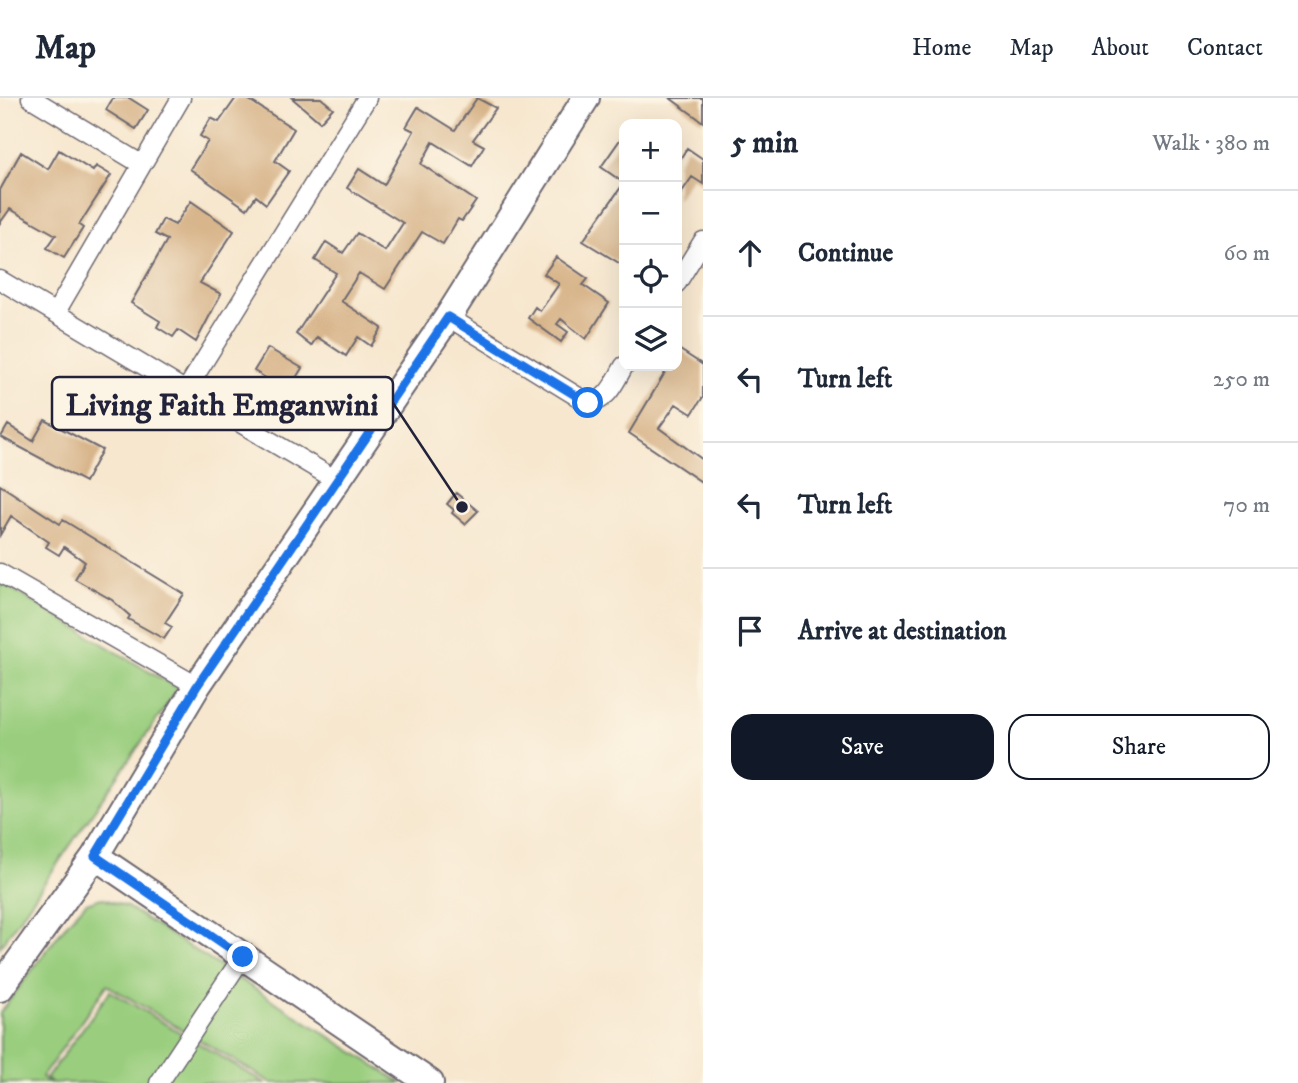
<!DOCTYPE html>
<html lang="en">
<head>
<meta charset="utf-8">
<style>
	:root { --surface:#fff; --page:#f2f2f3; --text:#1f2937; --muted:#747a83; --line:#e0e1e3; --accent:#111827 }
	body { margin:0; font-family:"IM FELL DW Pica",serif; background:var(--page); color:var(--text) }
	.controls { position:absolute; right:21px; top:21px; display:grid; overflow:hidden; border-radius:14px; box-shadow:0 7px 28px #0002 }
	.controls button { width:63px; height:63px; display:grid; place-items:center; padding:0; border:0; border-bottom:2px solid var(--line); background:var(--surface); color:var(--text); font:35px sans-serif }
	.stop { position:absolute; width:21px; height:21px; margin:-16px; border:5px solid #1a73e8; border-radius:50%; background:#fff }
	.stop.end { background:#1a73e8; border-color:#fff; box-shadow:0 2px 7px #0008 }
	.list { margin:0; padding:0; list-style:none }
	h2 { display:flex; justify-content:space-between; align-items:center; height:91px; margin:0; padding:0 28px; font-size:30px }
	h2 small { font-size:23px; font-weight:400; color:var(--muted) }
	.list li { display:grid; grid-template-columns:46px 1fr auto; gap:21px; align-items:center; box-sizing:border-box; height:126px; padding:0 28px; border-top:2px solid var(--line) }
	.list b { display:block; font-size:26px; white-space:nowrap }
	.list em { font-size:23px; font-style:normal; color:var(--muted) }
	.actions { display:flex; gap:14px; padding:21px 28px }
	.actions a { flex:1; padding:16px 0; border:2px solid var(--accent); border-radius:21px; text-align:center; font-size:24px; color:var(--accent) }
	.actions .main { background:var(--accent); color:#fff }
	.icon { flex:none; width:38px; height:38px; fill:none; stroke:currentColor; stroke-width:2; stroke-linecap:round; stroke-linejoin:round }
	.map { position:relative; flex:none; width:703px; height:985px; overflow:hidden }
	header { display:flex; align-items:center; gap:42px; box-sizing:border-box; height:98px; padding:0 35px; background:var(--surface); border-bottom:2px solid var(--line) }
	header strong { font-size:33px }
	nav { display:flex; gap:38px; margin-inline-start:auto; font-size:24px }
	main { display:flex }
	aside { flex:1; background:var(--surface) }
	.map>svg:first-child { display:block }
	.green { fill:#9ace7e; stroke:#5e785c; stroke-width:2 }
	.building { fill:#d8b58b }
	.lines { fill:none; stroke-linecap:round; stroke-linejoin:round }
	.street-casing { stroke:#6d676f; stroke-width:21 }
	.secondary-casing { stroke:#6d676f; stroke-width:30 }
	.street { stroke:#fff; stroke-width:18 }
	.secondary { stroke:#fff; stroke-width:26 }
	.route { stroke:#1a73e8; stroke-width:9 }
	.leader { fill:none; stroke:#22223b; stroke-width:2.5 }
	.callout-dot { fill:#22223b; stroke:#fcf5e5; stroke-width:2.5 }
	.callout { fill:#fcf5e5; stroke:#22223b; stroke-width:2.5 }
	.callout-label { font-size:32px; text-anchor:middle; font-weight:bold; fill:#22223b }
</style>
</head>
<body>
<header>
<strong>Map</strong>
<nav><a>Home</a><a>Map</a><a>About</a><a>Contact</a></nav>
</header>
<main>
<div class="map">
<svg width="703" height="985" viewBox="0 0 703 985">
	<rect width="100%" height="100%" fill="#fcf5e5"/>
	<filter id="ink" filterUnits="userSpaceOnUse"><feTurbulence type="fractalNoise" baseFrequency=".0143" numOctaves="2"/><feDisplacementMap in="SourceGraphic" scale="14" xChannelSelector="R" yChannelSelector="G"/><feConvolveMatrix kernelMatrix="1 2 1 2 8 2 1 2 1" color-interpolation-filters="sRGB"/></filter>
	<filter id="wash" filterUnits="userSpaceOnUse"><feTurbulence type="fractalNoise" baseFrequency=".00686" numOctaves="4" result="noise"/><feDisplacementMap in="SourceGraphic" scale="28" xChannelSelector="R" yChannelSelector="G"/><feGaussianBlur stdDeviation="1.57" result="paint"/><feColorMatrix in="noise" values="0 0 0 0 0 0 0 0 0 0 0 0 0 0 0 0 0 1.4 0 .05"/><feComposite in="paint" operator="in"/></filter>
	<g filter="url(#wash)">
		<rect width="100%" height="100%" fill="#f7e7cf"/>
		<!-- green -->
		<path class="green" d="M0 484 178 591 0 849Z
			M101 800 127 809 402 985H272L107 887 42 979 49 985H0V915L69 823 86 805Z
			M110 893 265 985H53L46 981Z"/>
		<g id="blocks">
			<!-- building -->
			<path class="building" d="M113 0H129L148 12 136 31 106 12Z
				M236 0H246L294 31 275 63 289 73 266 106 256 98 247 111 190 71 208 43 200 38 211 20 219 24Z
				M292 0H321L333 10 320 24Z
				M477 0 496 10 473 42 484 48 472 68 433 44 421 66 476 103 462 123 458 121 443 146 422 134 385 191 359 175 341 203 382 230 371 248 358 239 346 258 317 239 311 248 296 236 336 175 315 162 326 144 343 155 357 135 385 153 403 125 347 90 359 71 384 87 414 33 406 29 418 9 455 32Z
				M670 0H703V24Z
				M624 36V85L601 69Z
				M687 50 703 61V86L692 79 677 101V66Z
				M59 52 93 73 96 68 111 77 79 127 83 130 64 160 47 150 56 137 10 111 0 125V92L21 54 48 71Z
				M624 85V168L583 143Z
				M191 103 234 133 200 185 221 196 196 244 178 232 173 239 157 229 160 223 131 205 167 142 155 136 163 121 175 127Z
				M556 159 588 181 583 187 609 205 586 241 561 221 557 226 568 234 561 244 528 220 535 209 540 213 559 186 544 176Z
				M268 250 302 270 288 293 254 273Z
				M677 250 703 267V299L692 316 676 306 659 330 703 362V385L629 335 669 268H677Z
				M45 322 102 352 85 384 1 339 8 327 33 343Z
				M0 387 60 426 63 422 184 496 165 525 172 529 164 541 128 521 130 518 112 502 75 481 85 464 64 449 59 457 46 449 49 444 11 418 0 437Z
				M456 395 478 413 465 426 452 415 454 412 447 406Z"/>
		</g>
	</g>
	<g filter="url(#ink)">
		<use href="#blocks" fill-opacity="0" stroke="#6d676f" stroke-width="2"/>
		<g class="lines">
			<defs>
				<path id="street" d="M31 0 141 66
					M0 182 336 382
					M677 185 703 143
					M56 214 181 0
					M448 219 588 305C607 305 616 282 624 268
					M185 294 367 0
					M0 475 197 588
					M159 985 243 858"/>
				<path id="secondary" d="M95 758 430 985
					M0 890 95 758 197 588 448 219 586 0"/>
			</defs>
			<!-- street casing -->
			<use href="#street" class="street-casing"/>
			<!-- secondary casing -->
			<use href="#secondary" class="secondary-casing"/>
			<!-- street -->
			<use href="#street" class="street"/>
			<!-- secondary -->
			<use href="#secondary" class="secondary"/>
		</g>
	</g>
	<g class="lines" filter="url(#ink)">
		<!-- route -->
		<path class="route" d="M243 859 95 758 197 588 448 219 588 305"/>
	</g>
	<!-- callouts -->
	<path class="leader" d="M462 409L393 305"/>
	<circle class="callout-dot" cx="462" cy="409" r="7"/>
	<rect class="callout" x="52" y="279" width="341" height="53" rx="7"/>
	<g class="callout-label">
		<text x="222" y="317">Living Faith Emganwini</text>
	</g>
</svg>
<div class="controls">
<button>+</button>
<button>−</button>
<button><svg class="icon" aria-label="locate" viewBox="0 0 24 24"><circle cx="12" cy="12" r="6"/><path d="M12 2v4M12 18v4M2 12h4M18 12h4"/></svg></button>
<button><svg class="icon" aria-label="layers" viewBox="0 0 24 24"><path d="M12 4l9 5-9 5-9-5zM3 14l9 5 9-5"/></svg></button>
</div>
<div class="stop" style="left:588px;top:305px"></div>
<div class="stop end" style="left:243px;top:859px"></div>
</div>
<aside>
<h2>5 min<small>Walk · 380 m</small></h2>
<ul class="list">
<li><svg class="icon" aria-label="ahead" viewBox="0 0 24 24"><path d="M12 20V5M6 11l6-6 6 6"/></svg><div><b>Continue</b></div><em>60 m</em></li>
<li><svg class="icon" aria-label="left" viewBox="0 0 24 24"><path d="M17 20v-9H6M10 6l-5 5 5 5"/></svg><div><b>Turn left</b></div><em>250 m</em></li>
<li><svg class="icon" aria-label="left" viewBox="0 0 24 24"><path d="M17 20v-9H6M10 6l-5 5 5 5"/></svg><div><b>Turn left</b></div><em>70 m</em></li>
<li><svg class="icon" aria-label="arrive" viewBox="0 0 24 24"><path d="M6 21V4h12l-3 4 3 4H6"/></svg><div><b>Arrive at destination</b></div></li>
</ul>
<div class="actions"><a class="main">Save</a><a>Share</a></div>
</aside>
</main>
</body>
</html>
